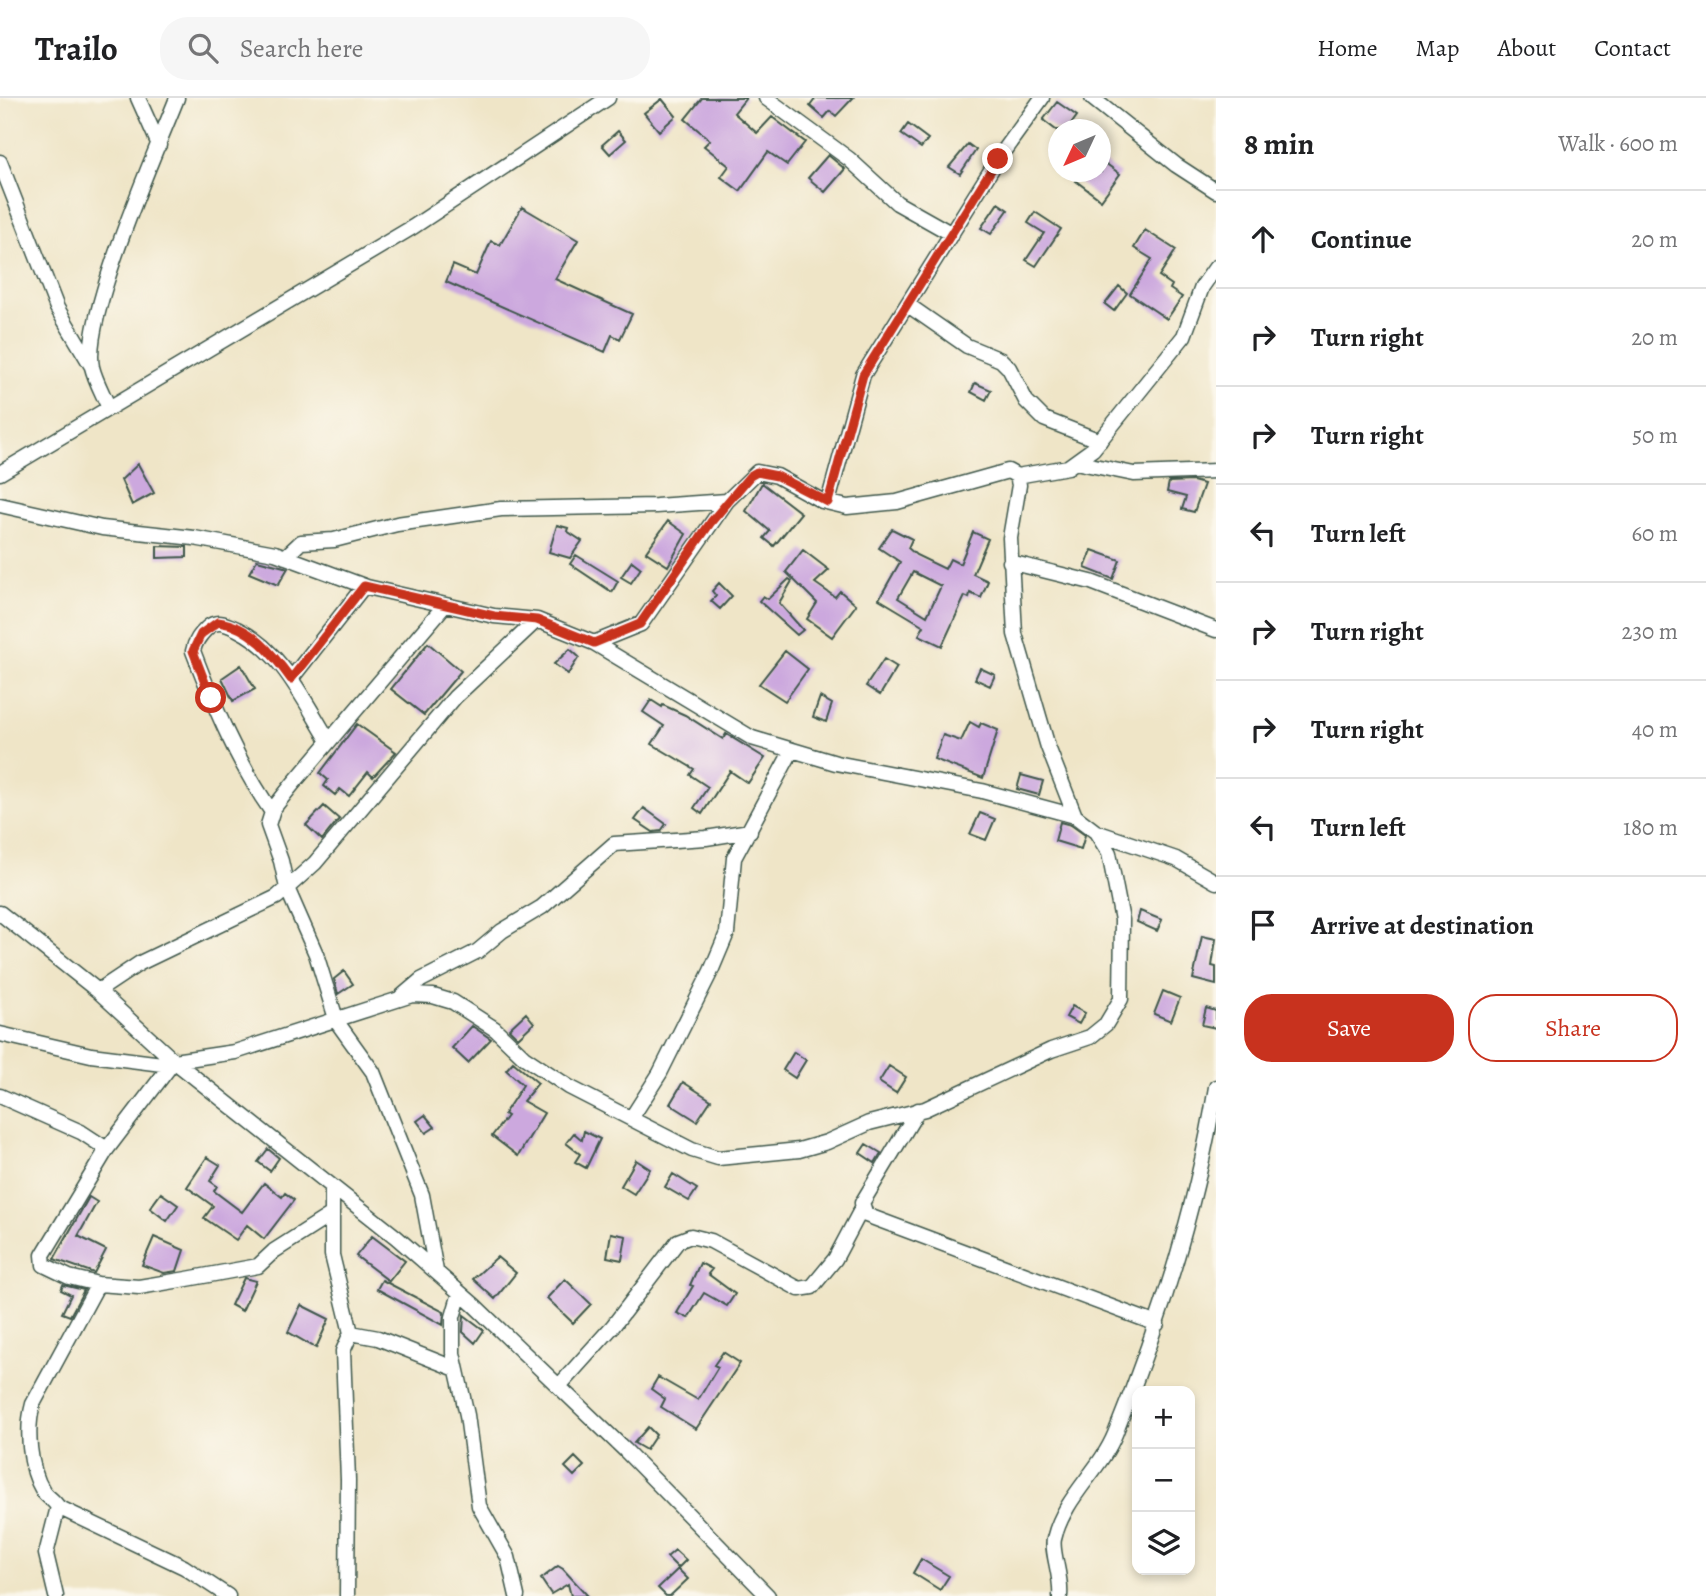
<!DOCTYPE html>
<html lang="en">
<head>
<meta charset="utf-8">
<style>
	:root { --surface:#fff; --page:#f6f6f6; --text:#202124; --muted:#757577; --line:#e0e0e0; --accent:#c8321e }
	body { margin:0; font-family:Alegreya,serif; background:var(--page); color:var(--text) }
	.controls { position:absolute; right:21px; bottom:21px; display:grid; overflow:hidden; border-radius:14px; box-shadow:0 4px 10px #0003 }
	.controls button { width:63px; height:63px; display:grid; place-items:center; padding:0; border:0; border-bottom:2px solid var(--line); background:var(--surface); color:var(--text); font:35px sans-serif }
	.compass { position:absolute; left:1048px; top:21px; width:63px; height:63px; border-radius:50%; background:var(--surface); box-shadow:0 4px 10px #0003; rotate:226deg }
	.stop { position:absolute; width:21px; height:21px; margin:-16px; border:5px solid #c8321e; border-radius:50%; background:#fff }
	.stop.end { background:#c8321e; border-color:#fff; box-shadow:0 2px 7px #0008 }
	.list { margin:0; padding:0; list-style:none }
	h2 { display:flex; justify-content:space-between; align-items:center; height:91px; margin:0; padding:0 28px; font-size:30px }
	h2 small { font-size:23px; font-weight:400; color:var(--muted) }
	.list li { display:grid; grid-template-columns:46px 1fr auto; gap:21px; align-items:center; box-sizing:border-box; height:98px; padding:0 28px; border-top:2px solid var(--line) }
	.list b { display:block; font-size:26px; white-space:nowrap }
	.list em { font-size:23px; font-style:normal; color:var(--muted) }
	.actions { display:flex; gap:14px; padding:21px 28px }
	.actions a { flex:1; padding:16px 0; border:2px solid var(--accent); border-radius:28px; text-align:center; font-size:24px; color:var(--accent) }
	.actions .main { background:var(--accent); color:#fff }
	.icon { flex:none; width:38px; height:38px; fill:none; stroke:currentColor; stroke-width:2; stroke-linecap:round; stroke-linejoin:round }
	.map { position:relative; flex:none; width:1216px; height:1498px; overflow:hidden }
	header { display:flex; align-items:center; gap:42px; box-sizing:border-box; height:98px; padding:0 35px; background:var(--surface); border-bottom:2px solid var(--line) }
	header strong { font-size:33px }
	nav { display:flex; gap:38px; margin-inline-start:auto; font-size:24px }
	.search { width:490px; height:63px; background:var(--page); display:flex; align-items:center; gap:18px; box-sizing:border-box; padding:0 24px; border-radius:28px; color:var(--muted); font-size:26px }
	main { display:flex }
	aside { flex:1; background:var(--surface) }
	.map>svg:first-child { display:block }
	.building { fill:#cca8de; fill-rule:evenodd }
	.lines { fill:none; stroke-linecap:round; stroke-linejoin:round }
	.minor-casing { stroke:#3e564a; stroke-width:17 }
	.minor { stroke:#fff; stroke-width:14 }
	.route { stroke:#c8321e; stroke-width:9 }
</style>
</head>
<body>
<header>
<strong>Trailo</strong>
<div class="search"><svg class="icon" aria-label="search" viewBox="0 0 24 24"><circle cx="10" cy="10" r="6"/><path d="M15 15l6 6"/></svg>Search here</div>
<nav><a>Home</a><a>Map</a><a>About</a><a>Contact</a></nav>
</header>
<main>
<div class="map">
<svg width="1216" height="1498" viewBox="0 0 1216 1498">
	<rect width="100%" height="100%" fill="#fbf7ec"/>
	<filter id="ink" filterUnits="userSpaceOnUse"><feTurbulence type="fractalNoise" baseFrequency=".0143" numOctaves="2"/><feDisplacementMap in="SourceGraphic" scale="14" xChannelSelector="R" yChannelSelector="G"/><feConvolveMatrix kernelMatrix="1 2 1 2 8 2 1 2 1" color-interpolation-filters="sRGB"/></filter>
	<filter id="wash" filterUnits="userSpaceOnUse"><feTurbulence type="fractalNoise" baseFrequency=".00686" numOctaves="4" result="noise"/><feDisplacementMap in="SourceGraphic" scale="28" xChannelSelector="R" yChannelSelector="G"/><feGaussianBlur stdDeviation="1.57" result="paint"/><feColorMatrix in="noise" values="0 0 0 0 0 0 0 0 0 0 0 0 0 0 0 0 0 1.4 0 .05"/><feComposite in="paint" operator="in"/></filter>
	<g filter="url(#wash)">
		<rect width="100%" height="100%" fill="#efe5c7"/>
		<g id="blocks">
			<!-- building -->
			<path class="building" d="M702 0H746L734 15 757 35 772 19 805 44 787 67 768 54 740 93 721 79 729 68 704 48 710 42 685 21Z
				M816 0H853L836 18 830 13 824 20 810 8Z
				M662 1 676 18 659 33 644 15Z
				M1057 4 1077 18 1067 32H1056L1043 22Z
				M908 26 928 41 921 50 901 36Z
				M618 33 626 42 610 56 602 47Z
				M968 46 976 52 960 76 949 69Z
				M828 57 845 71 825 94 808 80Z
				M1101 62 1120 76 1101 102 1076 83 1083 74H1101Z
				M998 105 1008 112 991 136 981 130Z
				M522 109 578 142 555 181 632 216 620 241 612 237 605 254 446 184 453 167 476 177 491 143 500 147Z
				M1035 114 1061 131 1036 168 1026 162 1044 135 1028 125Z
				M1145 132 1176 152 1159 178 1172 187 1170 191 1182 199 1167 221 1130 196 1152 161 1134 150Z
				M1119 188 1127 195 1114 213 1105 206Z
				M975 285 991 292 986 302 971 294Z
				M138 366 154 395 132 407 121 382Z
				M1193 383 1204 386 1194 414 1182 411 1186 399 1167 394 1169 384Z
				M762 385 801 415 774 448 764 440 770 433 746 413Z
				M668 423 686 436 668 468 646 454Z
				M557 427 568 430 567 433 582 443 570 460 549 454Z
				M892 431 912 441 908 450 916 457 945 471 950 461 960 466 973 434 988 441 973 476 988 483 981 500 970 495 969 500 965 498 942 548 919 537 924 528 879 501 900 464 879 450ZM913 474 941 488 927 518 898 500Z
				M157 448 187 449V459L157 460Z
				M803 452 829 472 815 485 835 499 840 493 856 507 832 539 807 521 817 505 786 474Z
				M1092 452 1120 462 1113 481 1085 470Z
				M576 457 618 483 612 494 570 466Z
				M257 462 288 470 278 487 249 475Z
				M632 463 641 470 631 485 621 479Z
				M789 481 792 483 779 505 803 532 797 537 759 503 763 498 768 501Z
				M719 485 732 498 720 511 711 503 716 498 712 493Z
				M428 545 461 573 424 617 391 591Z
				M570 551 579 559 568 576 554 566Z
				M785 553 808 571 785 603 759 586Z
				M884 561 897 569 880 597 866 588Z
				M241 567 255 591 233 603 222 580Z
				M980 570 995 577 990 588 975 581Z
				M820 599 832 606 826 624 813 619Z
				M651 602 662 609 663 607 685 617 723 641 726 636 765 660 748 685 730 673 702 716 694 710 708 689 690 677 694 671 652 646 664 628 643 614Z
				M970 624 979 629 981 625 998 632 983 680 934 661 943 637 961 643Z
				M357 626 396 654 373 679 368 674 349 698 340 691 335 697 324 688 328 682 320 675Z
				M1021 677 1043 683 1039 697 1017 691Z
				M324 708 339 721 322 742 306 727Z
				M644 710 666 726 661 733 653 734 635 722Z
				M980 715 995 721 986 742 970 736Z
				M1060 724 1071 727 1085 737 1081 751 1055 743Z
				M1140 813 1162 822 1157 833 1137 824Z
				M1202 838 1216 841 1212 868 1216 869V887L1193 881Z
				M344 873 353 886 338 896 334 881Z
				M1163 893 1180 900 1171 923 1154 916Z
				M1072 908 1085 915 1079 926 1066 919Z
				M1206 910 1216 913V930L1202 927Z
				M526 915 534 925 518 940 509 931Z
				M472 928 491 941 468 965 452 950Z
				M794 954 806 962 795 980 783 972Z
				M513 964 538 985 523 1003 544 1015 518 1058 492 1038 507 1018 504 1016 523 987 506 972Z
				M889 968 906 979 896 995 879 984Z
				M683 984 711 1002 697 1023 670 1006Z
				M425 1017 435 1029 426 1035 417 1023Z
				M584 1033 600 1041 586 1070 575 1064 580 1056 566 1045 574 1035 582 1042Z
				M866 1046 881 1055 875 1065 860 1055Z
				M268 1051 279 1060 270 1073 258 1064Z
				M207 1059 220 1067 210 1083 217 1088 214 1093 242 1114 264 1085 282 1099 285 1095 294 1102 264 1141 247 1127 236 1142 204 1120 213 1108 187 1089Z
				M636 1062 650 1071 634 1096 621 1088Z
				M673 1076 697 1091 689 1103 665 1089Z
				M161 1095 178 1107 167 1123 150 1110Z
				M89 1099 97 1104 78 1138 106 1152 94 1175 54 1161Z
				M611 1135 626 1138 622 1162 607 1159Z
				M372 1138 405 1163 389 1183 356 1158Z
				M154 1139 184 1152 177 1173 164 1175 142 1167Z
				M497 1159 516 1175 495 1201 473 1181Z
				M700 1165 712 1171 708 1176 735 1196 727 1208 704 1195 688 1220 677 1215 693 1188 690 1187Z
				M244 1180 256 1183 242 1213 231 1207Z
				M565 1181 591 1206 573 1225 547 1200Z
				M382 1182 444 1214 443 1227 377 1191Z
				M63 1187 84 1192 70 1218 62 1215 71 1197 61 1192Z
				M301 1207 329 1221 316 1250 288 1234Z
				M464 1217 484 1232 475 1245 463 1234Z
				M723 1254 740 1265 696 1331 661 1309 665 1301 651 1291 658 1279 698 1302 718 1269 714 1267Z
				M648 1329 656 1337 646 1352 634 1345Z
				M575 1359 584 1368 574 1378 565 1369Z
				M675 1452 686 1462 678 1470 667 1459Z
				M921 1461 949 1478 940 1492 913 1475Z
				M558 1468 563 1471 588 1498H571L568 1486 551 1496 541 1481Z
				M678 1471 688 1481 670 1498H666L658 1490Z"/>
		</g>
	</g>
	<g filter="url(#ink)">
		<use href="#blocks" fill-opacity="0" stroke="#3e564a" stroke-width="2"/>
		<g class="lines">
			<defs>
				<path id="minor" d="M138 0 159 47
					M766 0 849 61 897 105 952 136
					M1092 0 1176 67 1216 93
					M0 64 57 210 91 267
					M908 207 967 248 1001 262 1009 270 1026 303 1044 321 1100 343
					M108 308C103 296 95 282 92 269 82 220 156 53 177 0
					M1075 364 1134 376 1216 373
					M0 375 413 129 608 0
					M1017 378 1068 369 1093 351 1184 238 1202 189 1216 169
					M828 404 863 277 998 61 1042 0
					M0 407 102 430 194 440 275 455 367 489 494 518 537 522 594 545 752 640 836 665 982 693 1075 718 1096 734 1176 761 1216 784
					M285 459 301 444 334 442 397 426 501 411 656 408 727 403
					M1010 464 1091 484 1216 532
					M594 545 641 526 727 403 757 374 777 378 822 403 847 409 897 404 1008 373 1017 378 1019 387 1010 440 1015 536 1048 649 1075 718
					M291 581 364 488
					M272 714C238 666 214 608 193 553 195 543 200 537 207 530 217 521 226 526 237 531 282 553 303 601 329 643
					M0 815 98 893 174 963 396 1139 474 1207 625 1352 768 1498
					M98 893 140 865 277 799 315 765 455 599 537 522
					M401 899 421 882 478 853 502 833 542 809 614 746 706 740 750 733
					M0 936 91 957 170 967
					M0 998 81 1034 107 1051
					M918 1012 862 1105 866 1117 1157 1226
					M632 1019 660 975 711 873 727 835 734 760 792 652
					M332 1089V1157L351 1235 343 1253 348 1382 347 1498
					M332 1116 274 1153 258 1168 187 1181 139 1189 98 1186 69 1179 44 1167 43 1157 107 1051 174 963 235 954 412 897 433 898 453 904 495 931 524 959 569 989 692 1052 718 1060 799 1052 827 1044 869 1025 925 1011 1051 952 1090 939 1106 926 1121 901 1122 822 1109 755 1096 734
					M436 1173 422 1097 373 974 337 924 316 856 287 790 281 763 268 727 273 711 292 687 445 507
					M98 1186 33 1306C26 1331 29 1370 43 1393 47 1399 54 1402 58 1409L184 1469 228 1498
					M460 1195 453 1219V1255L467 1317 479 1408 508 1459 517 1498
					M351 1235 378 1240 456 1271
					M559 1288 613 1228 678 1143 691 1138 711 1143 799 1191 812 1189 835 1161 862 1110
					M56 1498 46 1456 58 1409
					M1060 1498C1062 1478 1051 1454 1054 1441 1064 1399 1100 1373 1115 1336 1160 1225 1197 1107 1216 989"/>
			</defs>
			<!-- minor casing -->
			<use href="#minor" class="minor-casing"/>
			<!-- minor -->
			<use href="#minor" class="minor"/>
		</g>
	</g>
	<g class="lines" filter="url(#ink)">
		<!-- route -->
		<path class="route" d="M211 600 193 553 201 536 218 524C251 528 273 556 291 581L364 488 494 518 537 522 594 545 640 526 711 424 750 378 757 374 777 378 828 404 863 277 998 61"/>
	</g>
</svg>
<div class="controls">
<button>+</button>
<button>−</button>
<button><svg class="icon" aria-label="layers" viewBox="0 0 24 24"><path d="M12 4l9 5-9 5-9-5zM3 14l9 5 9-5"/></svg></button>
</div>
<svg class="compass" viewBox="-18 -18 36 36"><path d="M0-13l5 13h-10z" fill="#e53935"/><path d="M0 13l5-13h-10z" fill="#757577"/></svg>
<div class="stop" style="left:211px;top:600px"></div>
<div class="stop end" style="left:998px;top:61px"></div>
</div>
<aside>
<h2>8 min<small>Walk · 600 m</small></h2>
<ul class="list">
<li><svg class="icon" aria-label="ahead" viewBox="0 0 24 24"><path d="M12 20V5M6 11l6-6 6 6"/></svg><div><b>Continue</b></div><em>20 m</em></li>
<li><svg class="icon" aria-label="right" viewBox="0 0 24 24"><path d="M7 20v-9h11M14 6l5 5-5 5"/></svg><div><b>Turn right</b></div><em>20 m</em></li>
<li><svg class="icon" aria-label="right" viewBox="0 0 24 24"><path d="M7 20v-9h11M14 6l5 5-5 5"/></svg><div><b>Turn right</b></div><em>50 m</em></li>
<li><svg class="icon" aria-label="left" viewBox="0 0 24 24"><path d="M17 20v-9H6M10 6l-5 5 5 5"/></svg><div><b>Turn left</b></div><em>60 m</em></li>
<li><svg class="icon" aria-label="right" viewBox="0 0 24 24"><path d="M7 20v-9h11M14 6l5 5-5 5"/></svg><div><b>Turn right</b></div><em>230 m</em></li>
<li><svg class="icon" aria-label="right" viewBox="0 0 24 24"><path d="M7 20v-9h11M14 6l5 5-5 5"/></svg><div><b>Turn right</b></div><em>40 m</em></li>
<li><svg class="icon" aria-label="left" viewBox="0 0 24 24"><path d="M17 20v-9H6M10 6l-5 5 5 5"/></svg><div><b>Turn left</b></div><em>180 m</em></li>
<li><svg class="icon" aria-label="arrive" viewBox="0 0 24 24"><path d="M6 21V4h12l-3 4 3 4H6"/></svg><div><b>Arrive at destination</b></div></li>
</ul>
<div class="actions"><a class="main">Save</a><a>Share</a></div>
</aside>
</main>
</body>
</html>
